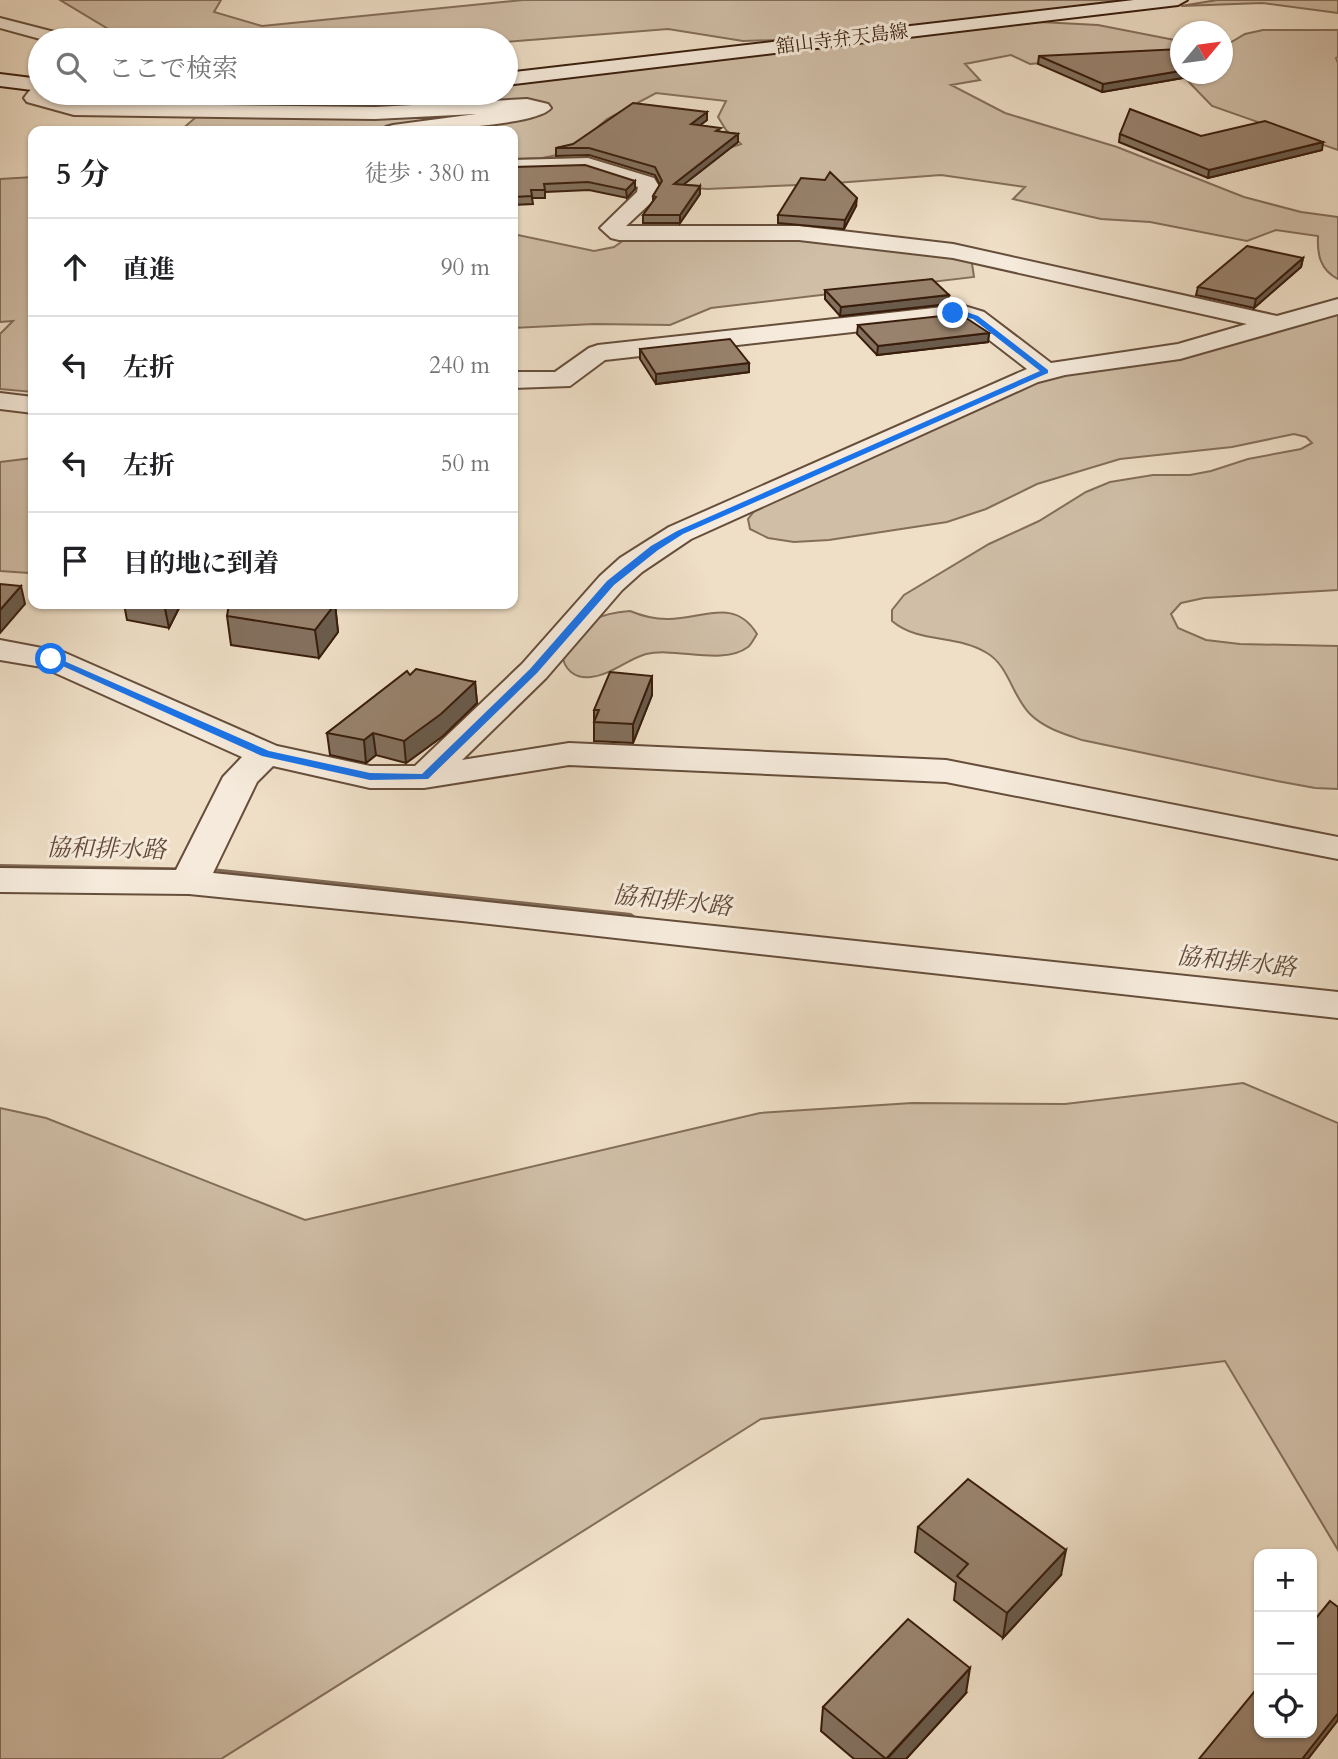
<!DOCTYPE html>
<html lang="ja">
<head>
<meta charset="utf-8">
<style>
	:root { --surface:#fff; --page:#f6f6f6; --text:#202124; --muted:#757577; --line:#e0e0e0 }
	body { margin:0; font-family:Cardo,"Noto Serif JP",serif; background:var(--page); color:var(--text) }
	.controls { position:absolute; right:21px; bottom:21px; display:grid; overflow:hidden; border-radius:14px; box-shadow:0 2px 5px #0004 }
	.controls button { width:63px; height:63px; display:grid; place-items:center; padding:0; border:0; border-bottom:2px solid var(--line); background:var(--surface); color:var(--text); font:35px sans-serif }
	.compass { position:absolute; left:1170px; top:21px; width:63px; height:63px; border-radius:50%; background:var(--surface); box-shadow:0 2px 5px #0004; rotate:61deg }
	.stop { position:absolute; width:21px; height:21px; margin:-16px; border:5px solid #1a73e8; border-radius:50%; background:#fff }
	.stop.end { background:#1a73e8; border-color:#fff; box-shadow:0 2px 7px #0008 }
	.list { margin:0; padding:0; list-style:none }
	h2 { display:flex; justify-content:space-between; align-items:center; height:91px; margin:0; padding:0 28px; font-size:30px }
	h2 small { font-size:23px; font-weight:400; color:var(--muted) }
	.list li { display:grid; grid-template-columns:46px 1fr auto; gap:21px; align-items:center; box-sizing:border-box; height:98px; padding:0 28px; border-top:2px solid var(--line) }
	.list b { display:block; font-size:26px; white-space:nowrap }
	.list em { font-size:23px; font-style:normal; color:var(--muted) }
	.icon { flex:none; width:38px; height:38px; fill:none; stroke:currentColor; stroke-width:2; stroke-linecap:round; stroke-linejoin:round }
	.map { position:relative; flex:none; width:1338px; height:1759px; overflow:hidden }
	.search { position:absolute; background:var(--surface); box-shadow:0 2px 5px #0004; left:28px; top:28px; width:490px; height:77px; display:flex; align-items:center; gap:18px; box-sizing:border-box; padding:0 24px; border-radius:38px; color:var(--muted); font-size:26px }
	.panel { position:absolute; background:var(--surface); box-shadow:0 2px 5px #0004; left:28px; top:126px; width:490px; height:483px; border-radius:14px }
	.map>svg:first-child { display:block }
	.green { fill:#d0bea7; stroke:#846e5a; stroke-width:2 }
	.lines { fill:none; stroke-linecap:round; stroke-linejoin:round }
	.stream { fill:#816a56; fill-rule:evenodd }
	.minor-casing { stroke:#664e3b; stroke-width:4 }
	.secondary-casing { stroke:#391d0c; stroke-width:4 }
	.minor { fill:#f5eadb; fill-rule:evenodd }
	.secondary { fill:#f5eadb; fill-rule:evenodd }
	.wall { fill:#83705e; stroke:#391d0c; stroke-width:2 }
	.shaded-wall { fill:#6a5b4c; stroke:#391d0c; stroke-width:2 }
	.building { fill:#98826d; stroke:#391d0c; stroke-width:2 }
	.route { fill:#1a73e8 }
	.labels { text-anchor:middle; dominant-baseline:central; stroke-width:6; stroke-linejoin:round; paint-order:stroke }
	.far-street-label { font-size:19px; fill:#391d0c; stroke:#f5eadb }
	.water-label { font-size:24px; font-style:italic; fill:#634a37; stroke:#f5eadb }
</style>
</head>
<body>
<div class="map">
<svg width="1338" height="1759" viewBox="0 0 1338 1759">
	<rect width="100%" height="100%" fill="#efdfc7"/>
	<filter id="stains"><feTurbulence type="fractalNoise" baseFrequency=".00286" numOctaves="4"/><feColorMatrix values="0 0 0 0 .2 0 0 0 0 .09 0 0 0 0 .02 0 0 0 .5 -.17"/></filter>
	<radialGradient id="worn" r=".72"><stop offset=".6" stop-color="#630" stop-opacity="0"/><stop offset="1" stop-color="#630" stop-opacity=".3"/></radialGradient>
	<!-- green -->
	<path class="green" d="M60 0H221L214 12 262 26 523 0H1144L804 39 743 41 668 29 506 42 138 40 120 36Z
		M1217 0H1338V13L1262 3 1181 6Z
		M1040 22 1098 25 1180 41V74H1222L1223 47 1245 34 1263 30H1338V57L1336 58 1338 63V150L1212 106 1186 79 1129 56 1030 64 1011 55 965 64 980 80 951 85 1005 113 1117 147 1244 197 1301 212 1338 217V279C1320 270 1317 254 1318 236L1276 230 1247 241 1150 222 1101 219 1013 199 1025 187 941 175 822 184 707 189 672 186 726 149 741 144 726 130 718 117 726 101 656 93 607 119 567 153 542 158 513 159V131H180L195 118 175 106 202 101 305 100 423 93H506V84Z
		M33 177V392L0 389V334L13 321 0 322V179Z
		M513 234 594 251 614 247 627 238 775 235 971 257 974 277 711 308 670 325 594 324 513 328Z
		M1338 312V590L1204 598 1181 603 1171 614 1178 628 1206 640 1240 644 1338 646V789L1315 788 1277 781 1082 740C1064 734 1044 728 1030 714 1012 696 1009 666 987 653 957 634 919 644 892 621V610L904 595 989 544 1039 521 1086 492 1110 482 1153 475H1190L1211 471 1248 459 1301 449 1312 443 1306 437 1294 434 1232 447 1120 459 1037 484 986 509 947 522 829 540 794 542 768 538 750 529 748 519 756 509 1036 380Z
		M33 458V569L29 573 0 571V462Z
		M630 611C642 616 653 619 667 619 701 620 734 596 757 634 755 637 751 645 748 647 723 666 676 647 646 654 628 659 611 675 591 677 575 679 564 670 562 654 587 625 589 614 630 611Z
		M1243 1083 1338 1123V1550L1225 1361 761 1419 221 1759H0V1108L46 1118 305 1220 760 1113 912 1103 1065 1104Z"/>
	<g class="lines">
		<!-- stream -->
		<path class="stream" d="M0 864 212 868 631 913 637 917 631 921 212 876 0 872Z"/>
		<defs>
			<path id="minor" d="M0 18 70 36 73 40H44L0 28Z
				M40 85V93H48L47 95 75 103 375 107 527 99 548 104 551 108C536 127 411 131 383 131L386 127 393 125 476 114 375 119 74 115 27 102 24 98C29 91 32 87 40 85Z
				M588 158 654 178 660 188 655 199 626 226H799L953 244 1277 316 1338 299V314L1180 359 1065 375 1038 382 691 539 642 572 622 590 546 678 462 760 569 743 946 760 1338 837V859L946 782 569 765 424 788H370L273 766 257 782 213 873 1338 992V1018L462 921 189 894 0 892V868L176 870 223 777 242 757 42 667 0 660V640L63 652 277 746 370 766H415L522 664 600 576 620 558 669 527 1027 369 966 322 959 320 605 360 570 386 513 388V372H555L589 348 598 345 961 305 984 312 1051 363 1178 344 1247 324 953 258 799 240H619L611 238 600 228 637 192 638 187 586 170 513 172V160Z
				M0 393 33 397V413L0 409Z"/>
			<path id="secondary" d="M1134 0H1187L1178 5 506 85V73Z
				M0 74 40 79V91L0 86Z
				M108 93H372L362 99 246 103 118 99Z"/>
		</defs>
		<!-- minor casing -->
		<use href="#minor" class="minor-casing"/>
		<!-- secondary casing -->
		<use href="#secondary" class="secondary-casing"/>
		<!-- minor -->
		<use href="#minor" class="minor"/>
		<!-- secondary -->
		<use href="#secondary" class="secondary"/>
	</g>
	<!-- wall -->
	<path class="wall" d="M1039 56 1194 76 1102 92 1038 64Z
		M707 120 700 125 721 132 738 134V142L683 185 700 186V194L680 223H643V215L653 201V196L660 185 655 175 589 155 556 156V148Z
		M1120 134 1201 136 1322 150 1208 178 1119 142Z
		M513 167 635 189 627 198 589 190 545 192V198H532L533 204 513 205Z
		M856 206 844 229 778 223V215Z
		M1303 258 1301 267 1254 308 1196 295 1198 287Z
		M825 290 948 304 840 316 825 299Z
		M858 325 989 333 988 342 877 355 857 334Z
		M640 349 749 363V372L656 384 640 359Z
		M124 604H181L169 628 127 620Z
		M335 604 338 632 319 658 231 645 227 616Z
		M410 675 475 682 477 703 443 736 406 763 376 755 366 763 330 755 327 733Z
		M652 676V695L633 743 594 741V710Z
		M918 1527 1061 1575 1003 1638 954 1600 956 1583 915 1552Z
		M966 1693 906 1759H854L821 1731 823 1707Z"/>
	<!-- shaded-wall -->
	<path class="shaded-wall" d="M1180 71V74H1195L1194 76 1102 92 1103 84Z
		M707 112V120L691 132V124Z
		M738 134V142L674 192V184Z
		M1323 142 1322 150 1208 178 1209 170Z
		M635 181V189L627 198 626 190Z
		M700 186V194L680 223V215Z
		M857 198 856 206 844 229 845 220Z
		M1303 258 1301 267 1254 308 1256 299Z
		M949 295 948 304 840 316 841 307Z
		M989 333 988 342 877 355 878 346Z
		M749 363V372L656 384V374Z
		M21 586 25 604 0 633V610Z
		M164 604H181L169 628Z
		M335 604 338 632 319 658 315 630Z
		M652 676V695L633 743V724Z
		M475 682 477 703 443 736 406 763 404 741Z
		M373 733 376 755 366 763 364 740Z
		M1066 1550 1061 1575 1003 1638 1007 1613Z
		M970 1668 966 1693 906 1759H887Z
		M1338 1713V1720L1308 1759H1302Z"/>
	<!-- building -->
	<path class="building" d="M1180 49V71L1103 84 1039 56Z
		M633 103 707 112 691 124 721 128 716 131 738 134 674 184 700 186 680 215H643L656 197 653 196 662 181 655 167 589 148H556L573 144Z
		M1130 109 1201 136 1265 121 1323 142 1209 170 1120 134Z
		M585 165 635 181 626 190 588 182 544 184 545 190H531L532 196 513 197V167Z
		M830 172 857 198 845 220 778 215 801 178 825 180Z
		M1247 246 1303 258 1256 299 1198 287Z
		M932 279 949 295 841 307 825 290Z
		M960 314 989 333 878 346 858 325Z
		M730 339 749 363 656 374 640 349Z
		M0 584 21 586 0 610Z
		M229 604H335L315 630 227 616Z
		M416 669 475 682 441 714 404 741 373 733 364 740 327 733 407 671 410 675Z
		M610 672 652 676 633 724 594 722 599 710H594Z
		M968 1479 1066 1550 1007 1613 957 1576 968 1564 918 1527Z
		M1330 1601 1338 1607V1713L1302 1759H1199L1259 1686V1733H1312V1623Z
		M908 1619 970 1668 886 1759 823 1707Z"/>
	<!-- route -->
	<path class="route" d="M961 310 978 316 1048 370V373L683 534 658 550 614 585 537 673 428 779 370 780 262 756 47 659 55 657 269 751 370 773 422 774 530 669 607 581 651 546 677 531 1040 371 973 319 949 313Z"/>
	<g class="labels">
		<!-- far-street labels -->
		<g class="far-street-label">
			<text transform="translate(842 39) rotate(-7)">舘山寺弁天島線</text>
		</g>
		<!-- water labels -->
		<g class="water-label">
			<text transform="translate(106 849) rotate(1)">協和排水路</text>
			<text transform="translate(672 901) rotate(6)">協和排水路</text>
			<text transform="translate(1236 962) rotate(6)">協和排水路</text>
		</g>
	</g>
	<rect width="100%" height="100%" filter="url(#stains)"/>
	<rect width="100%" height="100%" fill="url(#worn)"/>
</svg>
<div class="controls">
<button>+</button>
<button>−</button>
<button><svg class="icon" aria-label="locate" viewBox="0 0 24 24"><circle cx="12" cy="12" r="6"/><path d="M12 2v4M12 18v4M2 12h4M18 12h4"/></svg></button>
</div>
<svg class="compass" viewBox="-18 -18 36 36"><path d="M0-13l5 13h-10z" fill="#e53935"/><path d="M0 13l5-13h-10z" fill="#757577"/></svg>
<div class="stop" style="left:51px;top:659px"></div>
<div class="stop end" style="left:953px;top:313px"></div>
<div class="search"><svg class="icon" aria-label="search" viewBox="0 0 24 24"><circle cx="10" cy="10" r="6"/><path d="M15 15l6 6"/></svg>ここで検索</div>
<section class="panel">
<h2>5 分<small>徒歩 · 380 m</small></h2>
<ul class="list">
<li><svg class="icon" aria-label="ahead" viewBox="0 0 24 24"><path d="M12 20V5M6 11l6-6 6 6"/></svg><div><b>直進</b></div><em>90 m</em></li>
<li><svg class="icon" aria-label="left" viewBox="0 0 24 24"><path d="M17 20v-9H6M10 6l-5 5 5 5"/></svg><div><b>左折</b></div><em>240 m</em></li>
<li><svg class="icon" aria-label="left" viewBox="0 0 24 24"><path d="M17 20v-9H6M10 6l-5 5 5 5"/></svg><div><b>左折</b></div><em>50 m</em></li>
<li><svg class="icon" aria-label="arrive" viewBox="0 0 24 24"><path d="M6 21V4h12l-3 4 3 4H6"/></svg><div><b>目的地に到着</b></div></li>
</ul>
</section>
</div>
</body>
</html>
